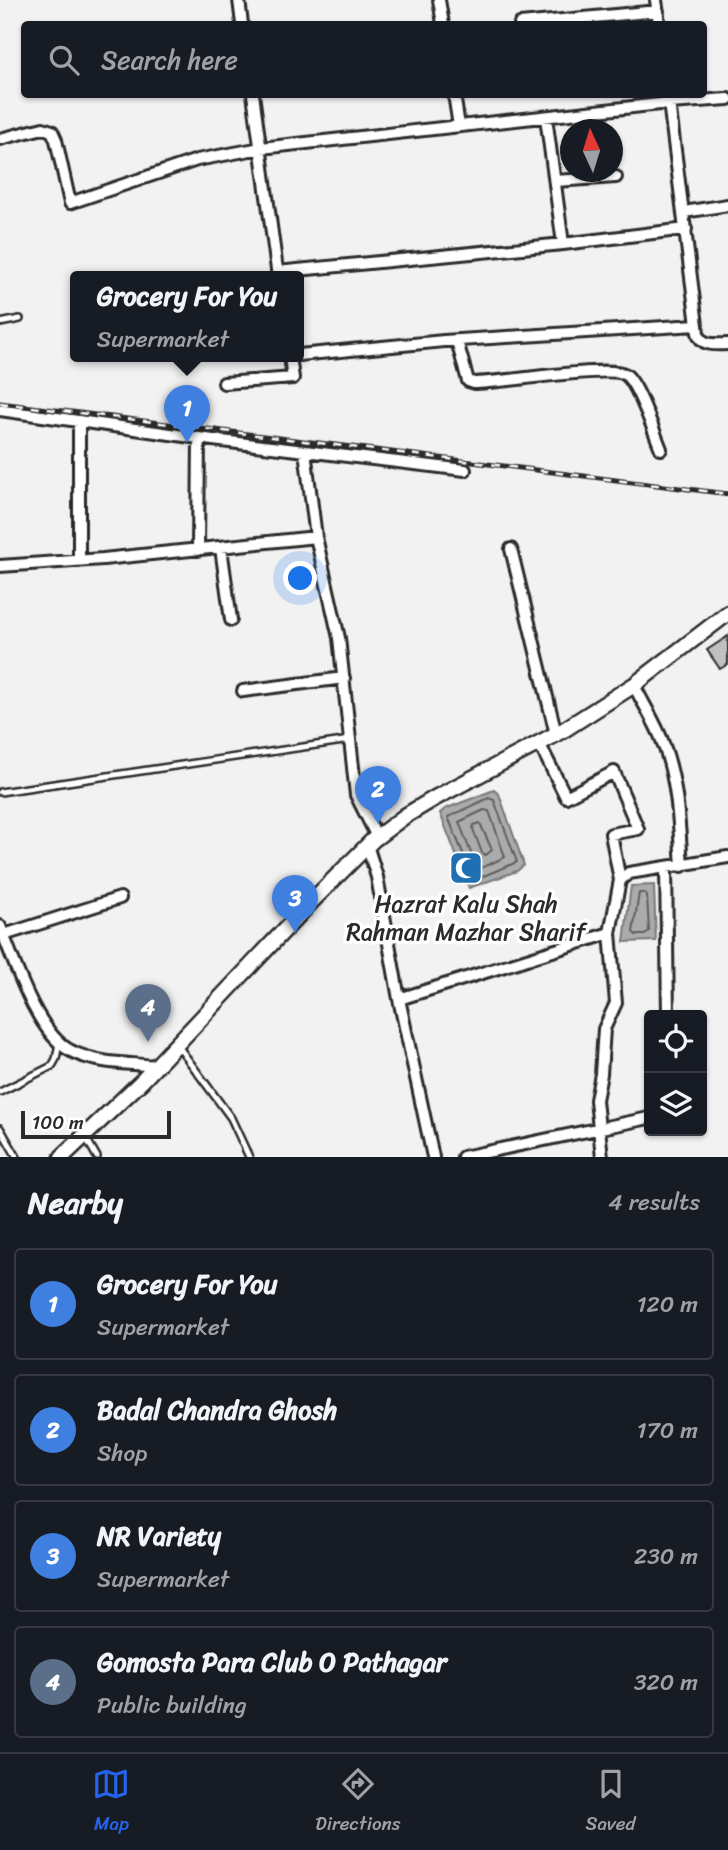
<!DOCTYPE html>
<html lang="en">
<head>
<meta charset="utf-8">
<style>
	:root { --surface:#171b24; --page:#20242c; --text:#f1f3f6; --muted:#9ea1a6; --line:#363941; --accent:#2563eb }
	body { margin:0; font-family:Sriracha,sans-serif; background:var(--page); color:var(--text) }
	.controls { position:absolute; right:21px; bottom:21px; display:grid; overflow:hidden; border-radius:7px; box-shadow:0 2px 5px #0004 }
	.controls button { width:63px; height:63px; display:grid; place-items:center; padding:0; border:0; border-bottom:2px solid var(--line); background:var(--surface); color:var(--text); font:35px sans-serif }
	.compass { position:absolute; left:560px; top:119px; width:63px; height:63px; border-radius:50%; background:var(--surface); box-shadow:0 2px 5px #0004; rotate:356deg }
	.scale { position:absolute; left:21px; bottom:18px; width:150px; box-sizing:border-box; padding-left:7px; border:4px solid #2b2b2b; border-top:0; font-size:19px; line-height:24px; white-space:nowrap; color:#2b2b2b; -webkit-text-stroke:5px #fff; paint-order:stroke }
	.you { position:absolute; left:301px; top:579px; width:24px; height:24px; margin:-18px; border:5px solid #fff; border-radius:50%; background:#1a73e8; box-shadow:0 0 0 10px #1a73e833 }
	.badge { display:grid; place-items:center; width:46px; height:46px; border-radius:50%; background:var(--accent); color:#fff; font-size:23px; font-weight:700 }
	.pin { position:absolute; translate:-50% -58px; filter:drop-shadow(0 2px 4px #0008) }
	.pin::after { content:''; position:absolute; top:37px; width:24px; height:21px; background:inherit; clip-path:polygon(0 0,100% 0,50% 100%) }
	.popup { position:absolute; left:70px; top:271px; width:234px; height:91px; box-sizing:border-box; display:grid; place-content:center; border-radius:7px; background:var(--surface); filter:drop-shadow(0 2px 5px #0005); font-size:23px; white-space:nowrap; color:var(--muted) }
	.popup b { font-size:26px; color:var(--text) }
	.popup::after { content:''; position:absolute; left:50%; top:100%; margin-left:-14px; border:14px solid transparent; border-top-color:var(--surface) }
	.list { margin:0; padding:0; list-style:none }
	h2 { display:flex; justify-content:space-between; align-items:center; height:91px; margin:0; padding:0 28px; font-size:30px }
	h2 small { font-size:23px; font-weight:400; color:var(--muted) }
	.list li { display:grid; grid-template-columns:46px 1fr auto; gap:21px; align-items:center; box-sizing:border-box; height:112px; margin:0 14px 14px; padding:0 14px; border:2px solid var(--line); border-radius:7px }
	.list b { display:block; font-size:26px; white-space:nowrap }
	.list p { margin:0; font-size:23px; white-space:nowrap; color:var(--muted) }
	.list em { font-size:23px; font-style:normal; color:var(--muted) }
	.icon { flex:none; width:38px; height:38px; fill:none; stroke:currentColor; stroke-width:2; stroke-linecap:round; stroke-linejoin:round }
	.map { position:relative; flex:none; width:728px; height:1157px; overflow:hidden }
	.search { position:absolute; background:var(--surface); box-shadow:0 2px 5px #0004; left:21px; right:21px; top:21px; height:77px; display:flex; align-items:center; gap:18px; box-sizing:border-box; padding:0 24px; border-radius:7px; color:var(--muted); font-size:26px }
	.sheet { height:595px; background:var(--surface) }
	nav { display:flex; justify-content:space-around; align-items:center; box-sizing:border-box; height:98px; border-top:2px solid var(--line); background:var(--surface); font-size:19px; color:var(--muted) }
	nav a { display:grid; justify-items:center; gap:4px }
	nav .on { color:var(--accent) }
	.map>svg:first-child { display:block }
	.water { fill:#ababab; stroke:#787878; stroke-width:2 }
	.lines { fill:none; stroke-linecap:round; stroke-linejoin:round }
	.shore { stroke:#5e5e5e; stroke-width:2 }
	.building { fill:#c1c1c1; stroke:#2b2b2b; stroke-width:2 }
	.lane-casing { stroke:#2b2b2b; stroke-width:10 }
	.street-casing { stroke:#2b2b2b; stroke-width:16 }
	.secondary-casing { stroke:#2b2b2b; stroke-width:19 }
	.lane { stroke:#fff; stroke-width:5 }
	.street { stroke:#fff; stroke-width:10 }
	.secondary { stroke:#fff; stroke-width:14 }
	.rail-casing { stroke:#2b2b2b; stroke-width:5 }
	.rail { stroke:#fff; stroke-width:2.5; stroke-dasharray:8; stroke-linecap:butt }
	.labels { text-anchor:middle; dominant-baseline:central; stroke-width:7; stroke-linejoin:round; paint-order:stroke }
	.poi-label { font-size:24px; fill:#2b2b2b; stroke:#fff }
</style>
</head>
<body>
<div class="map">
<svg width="728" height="1157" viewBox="0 0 728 1157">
	<rect width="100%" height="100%" fill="#f2f2f2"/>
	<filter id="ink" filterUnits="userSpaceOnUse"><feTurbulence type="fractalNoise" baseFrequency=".0143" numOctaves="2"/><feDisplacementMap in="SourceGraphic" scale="14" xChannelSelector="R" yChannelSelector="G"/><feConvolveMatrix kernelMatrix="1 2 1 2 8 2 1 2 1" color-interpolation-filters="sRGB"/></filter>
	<g filter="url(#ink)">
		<!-- water -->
		<path class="water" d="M494 790 499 794 524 865 517 871 469 888 440 813 445 809Z
			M654 885 656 941 624 942 631 886Z"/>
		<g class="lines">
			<!-- shore -->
			<path class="shore" d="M489 798 494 800 517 862 474 880 448 817Z
				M484 810 489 811 505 857 479 869 476 866 459 822Z
				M480 823 492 850 486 855 482 853 473 829 474 825Z
				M639 893H645L647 896 649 931 645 935H636L633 932Z"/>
		</g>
		<!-- building -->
		<path class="building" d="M728 636V664L720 669 707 650Z"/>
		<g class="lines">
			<defs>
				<path id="lane" d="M0 323 20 319
					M0 792 350 740
					M178 1046 231 1118 249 1157
					M0 1092 52 1066 56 1059 59 1043
					M0 1128 17 1157
					M86 1138 97 1157"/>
				<path id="street" d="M239 0 242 24
					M439 0 443 24
					M656 0 659 24
					M520 24 658 11
					M253 94 278 277
					M454 94 459 126
					M668 94 698 333C702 347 716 344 728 344
					M546 117 563 244
					M0 139 43 128 52 131 56 140 70 203 197 160 261 148 669 103 728 99
					M555 181 616 177
					M684 212 728 205
					M277 272 563 244 686 229
					M457 341 468 381 474 383C499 383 614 364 626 375 638 384 654 432 661 449
					M299 355 444 341 696 325
					M224 383 293 378 290 357
					M0 410 213 440 465 470
					M79 421V561
					M305 451 316 537 339 638 356 795 377 837
					M221 548 231 620
					M511 549 556 734
					M198 550 199 438
					M0 566 103 559 316 537
					M634 685C643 704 656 723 663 743 678 782 679 825 682 866
					M243 691 344 678
					M539 743 566 797 614 772 638 829 611 834 620 880
					M367 845 377 877 399 999 433 1157
					M666 868 668 1015
					M0 926C14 961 37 1034 71 1051 96 1064 128 1063 156 1066
					M4 935 120 898
					M399 999 610 933
					M463 1157 649 1118
					M602 1157 596 1100 601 1074 604 1029 616 1003 610 933 620 880 629 873 728 857"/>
				<path id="secondary" d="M62 1157 142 1081 311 902 373 840 405 816 435 798 562 731 634 685 728 613"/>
			</defs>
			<!-- lane casing -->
			<use href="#lane" class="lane-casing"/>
			<!-- street casing -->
			<use href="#street" class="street-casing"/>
			<!-- secondary casing -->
			<use href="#secondary" class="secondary-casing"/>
			<!-- lane -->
			<use href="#lane" class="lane"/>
			<!-- street -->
			<use href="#street" class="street"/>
			<!-- secondary -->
			<use href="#secondary" class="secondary"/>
			<defs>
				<path id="rail" d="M0 403 728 494"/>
			</defs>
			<!-- rail casing -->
			<use href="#rail" class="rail-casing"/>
			<!-- rail -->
			<use href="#rail" class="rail"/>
		</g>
	</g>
	<!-- icons -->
	<defs>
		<symbol id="mosque-square" viewBox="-11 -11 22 22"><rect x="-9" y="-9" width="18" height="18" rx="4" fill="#1f6fb2" stroke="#fff"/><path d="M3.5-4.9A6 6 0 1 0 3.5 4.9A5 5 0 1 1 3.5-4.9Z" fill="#fff"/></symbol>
	</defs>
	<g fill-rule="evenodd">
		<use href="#mosque-square" x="447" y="849" width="38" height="38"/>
	</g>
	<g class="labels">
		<!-- poi labels -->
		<g class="poi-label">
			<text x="466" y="904">Hazrat Kalu Shah<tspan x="466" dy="28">Rahman Mazhar Sharif</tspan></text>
		</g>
	</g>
</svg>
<div class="controls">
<button><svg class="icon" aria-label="locate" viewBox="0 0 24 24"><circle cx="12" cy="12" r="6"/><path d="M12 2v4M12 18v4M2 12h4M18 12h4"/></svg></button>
<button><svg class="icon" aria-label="layers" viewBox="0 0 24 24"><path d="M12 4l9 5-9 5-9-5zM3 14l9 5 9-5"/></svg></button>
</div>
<svg class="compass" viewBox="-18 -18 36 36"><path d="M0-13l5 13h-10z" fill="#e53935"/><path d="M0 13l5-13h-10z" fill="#9ea1a6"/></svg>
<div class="scale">100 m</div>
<div class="you"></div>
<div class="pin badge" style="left:187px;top:443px;background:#3f7fe0">1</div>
<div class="popup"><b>Grocery For You</b>Supermarket</div>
<div class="pin badge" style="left:378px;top:824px;background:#3f7fe0">2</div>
<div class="pin badge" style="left:295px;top:933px;background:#3f7fe0">3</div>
<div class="pin badge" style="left:148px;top:1042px;background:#5c6f8a">4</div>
<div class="search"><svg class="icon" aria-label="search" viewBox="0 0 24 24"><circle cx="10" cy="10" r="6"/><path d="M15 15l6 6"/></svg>Search here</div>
</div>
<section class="sheet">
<h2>Nearby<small>4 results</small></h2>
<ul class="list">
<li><span class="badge" style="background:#3f7fe0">1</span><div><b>Grocery For You</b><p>Supermarket</p></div><em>120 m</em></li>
<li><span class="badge" style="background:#3f7fe0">2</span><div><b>Badal Chandra Ghosh</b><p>Shop</p></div><em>170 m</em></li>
<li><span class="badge" style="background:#3f7fe0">3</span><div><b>NR Variety</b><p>Supermarket</p></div><em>230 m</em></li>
<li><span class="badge" style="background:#5c6f8a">4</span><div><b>Gomosta Para Club O Pathagar</b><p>Public building</p></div><em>320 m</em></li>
</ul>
</section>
<nav>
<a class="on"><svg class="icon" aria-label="map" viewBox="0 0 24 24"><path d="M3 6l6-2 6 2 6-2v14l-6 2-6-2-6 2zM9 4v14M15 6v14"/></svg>Map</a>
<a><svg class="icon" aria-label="directions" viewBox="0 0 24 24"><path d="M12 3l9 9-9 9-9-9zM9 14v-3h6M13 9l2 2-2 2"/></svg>Directions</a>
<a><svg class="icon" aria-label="saved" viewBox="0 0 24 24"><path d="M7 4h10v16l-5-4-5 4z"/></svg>Saved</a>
</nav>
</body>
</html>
